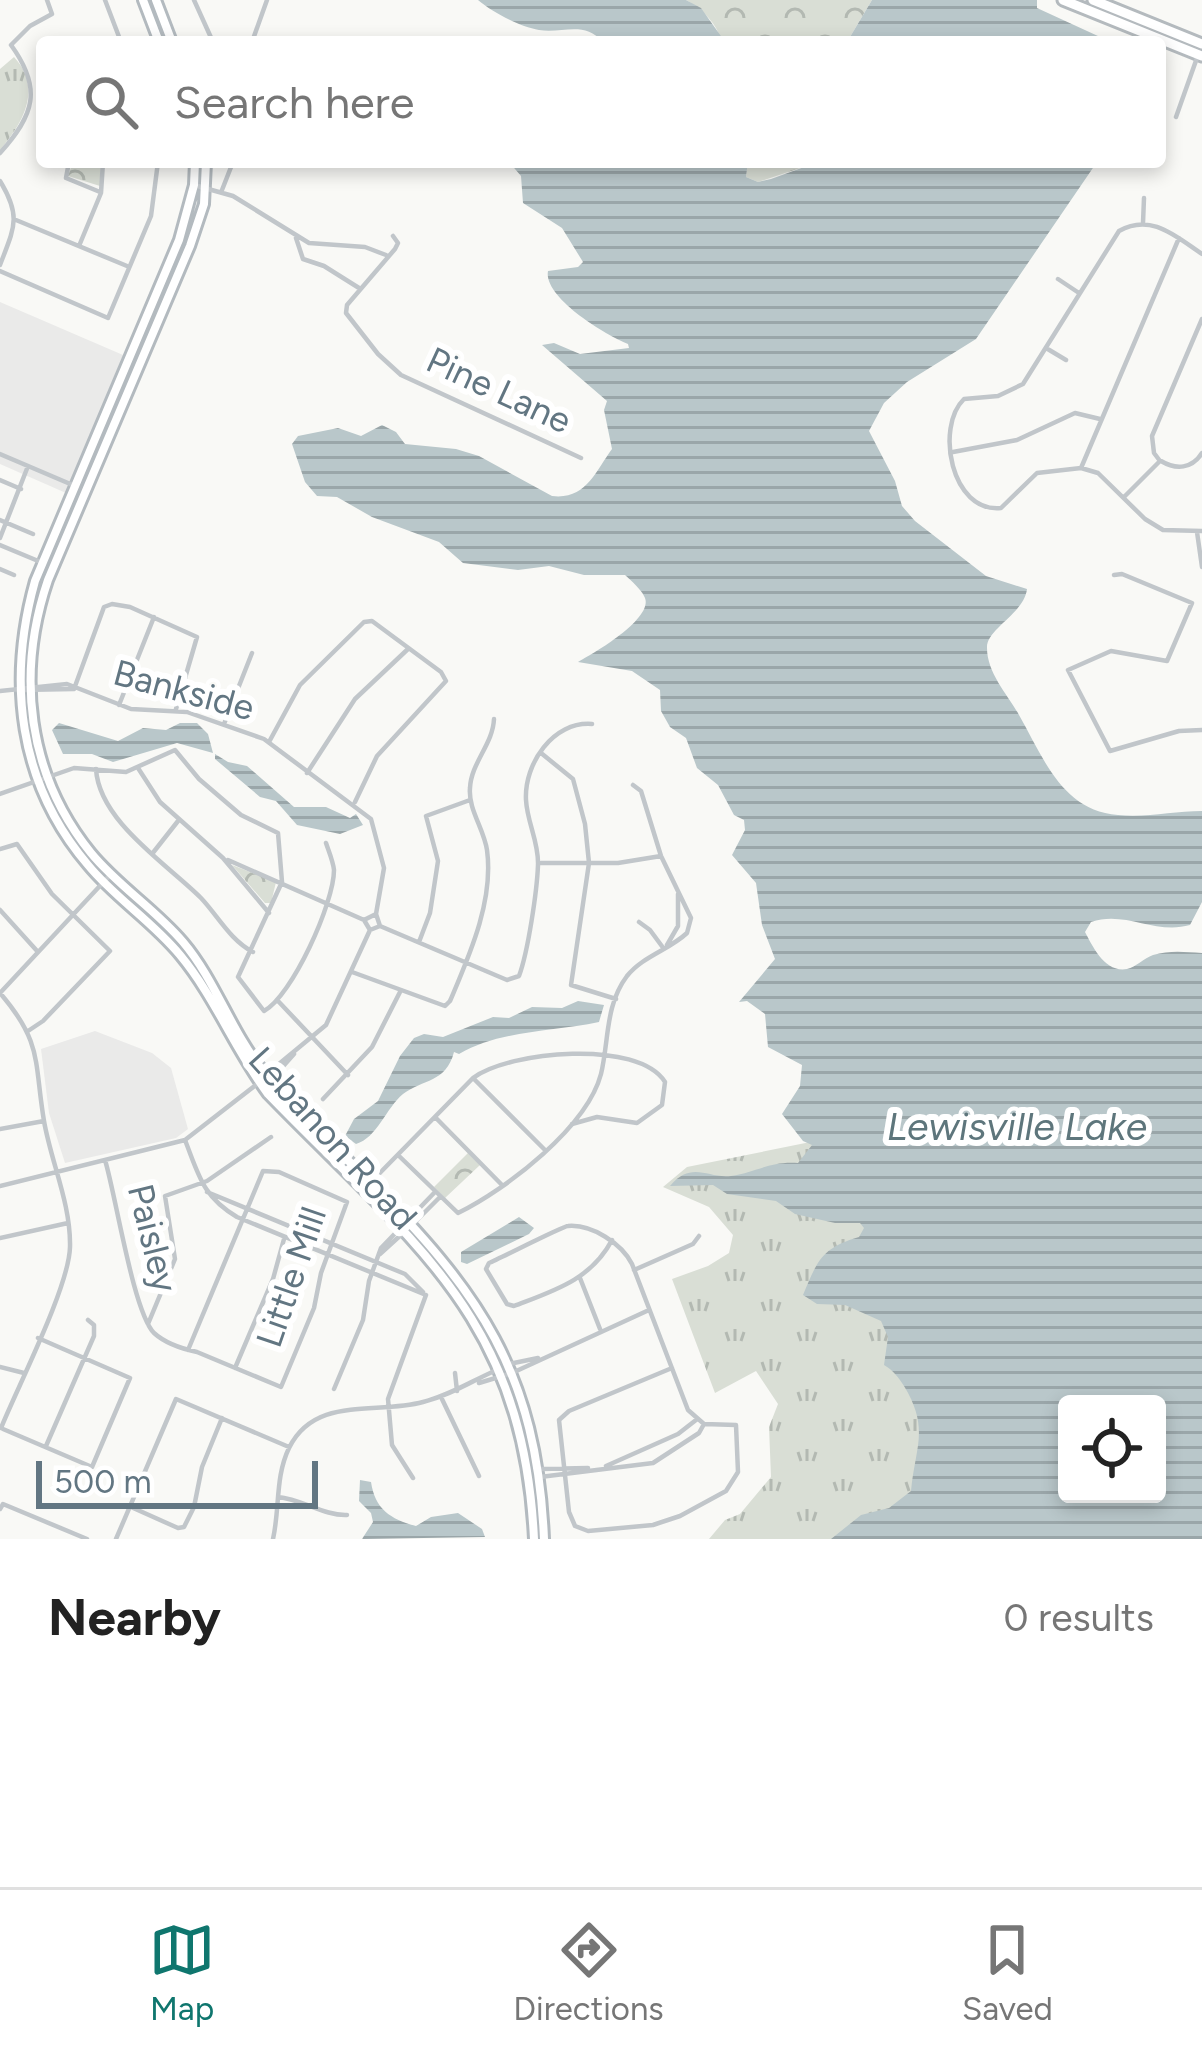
<!DOCTYPE html>
<html lang="en">
<head>
<meta charset="utf-8">
<style>
	:root { --surface:#fff; --page:#f6f6f6; --text:#222; --muted:#767676; --line:#e0e0e0; --accent:#0f766e }
	body { margin:0; font-family:Figtree,sans-serif; background:var(--page); color:var(--text) }
	.controls { position:absolute; right:36px; bottom:36px; display:grid; overflow:hidden; border-radius:12px; box-shadow:0 6px 18px #0003 }
	.controls button { width:108px; height:108px; display:grid; place-items:center; padding:0; border:0; border-bottom:3px solid var(--line); background:var(--surface); color:var(--text); font:60px sans-serif }
	.scale { position:absolute; left:36px; bottom:30px; width:282px; box-sizing:border-box; padding-left:12px; border:6px solid #627682; border-top:0; font-size:33px; line-height:42px; white-space:nowrap; color:#627682; -webkit-text-stroke:9px #fff; paint-order:stroke }
	.list { margin:0; padding:0; list-style:none }
	h2 { display:flex; justify-content:space-between; align-items:center; height:156px; margin:0; padding:0 48px; font-size:51px }
	h2 small { font-size:39px; font-weight:400; color:var(--muted) }
	.icon { flex:none; width:66px; height:66px; fill:none; stroke:currentColor; stroke-width:2; stroke-linecap:round; stroke-linejoin:round }
	.map { position:relative; flex:none; width:1202px; height:1539px; overflow:hidden }
	.search { position:absolute; background:var(--surface); box-shadow:0 6px 18px #0003; left:36px; right:36px; top:36px; height:132px; display:flex; align-items:center; gap:30px; box-sizing:border-box; padding:0 42px; border-radius:12px; color:var(--muted); font-size:45px }
	.sheet { height:348px; background:var(--surface) }
	nav { display:flex; justify-content:space-around; align-items:center; box-sizing:border-box; height:168px; border-top:3px solid var(--line); background:var(--surface); font-size:33px; color:var(--muted) }
	nav a { display:grid; justify-items:center; gap:6px }
	nav .on { color:var(--accent) }
	.map>svg:first-child { display:block }
	.built { fill:#eaeae9 }
	.grass { fill:url(#grass-tufts) }
	.forest { fill:url(#forest-crowns) }
	.water { fill:url(#water-rules); fill-rule:evenodd }
	.lines { fill:none; stroke-linecap:round; stroke-linejoin:round }
	.secondary-casing { stroke:#b3babf; stroke-width:14 }
	.primary-casing { stroke:#b4babe; stroke-width:15 }
	.street { stroke:#c1c6ca; stroke-width:4.5 }
	.secondary { stroke:#fff; stroke-width:8 }
	.primary { stroke:#fff; stroke-width:9 }
	.labels { text-anchor:middle; dominant-baseline:central; stroke-width:12; stroke-linejoin:round; paint-order:stroke }
	.street-label { font-size:36px; fill:#627682; stroke:#fff }
	.water-label { font-size:39px; font-style:italic; fill:#5e767c; stroke:#fff }
</style>
</head>
<body>
<div class="map">
<svg width="1202" height="1539" viewBox="0 0 1202 1539">
	<defs>
		<pattern id="grass-tufts" width="24" height="20" patternUnits="userSpaceOnUse" patternTransform="scale(3)"><rect width="24" height="20" fill="#d9ded5"/><path d="M3 7l-1-3M5 7V3M7 7l1-3M15 17l-1-3M17 17v-4M19 17l1-3" fill="none" stroke="#b3b9b2"/></pattern>
		<pattern id="forest-crowns" width="20" height="18" patternUnits="userSpaceOnUse" patternTransform="scale(3)"><rect width="20" height="18" fill="#d9ded5"/><path d="M2 6a3 3 0 1 1 6 0M12 15a3 3 0 1 1 6 0" fill="none" stroke="#b3b9b2"/></pattern>
		<pattern id="water-rules" width="6" height="5" patternUnits="userSpaceOnUse" patternTransform="scale(3)"><rect width="6" height="5" fill="#b9c7ca"/><path d="M0 2.5h6" fill="none" stroke="#9aa6a9"/></pattern>
	</defs>
	<rect width="100%" height="100%" fill="#f9f9f6"/>
	<!-- built -->
	<path class="built" d="M0 302 123 355 66 493 0 464Z
		M95 1031 152 1053 171 1068 188 1129 176 1138 65 1163 49 1113 41 1049Z"/>
	<!-- grass -->
	<path class="grass" d="M14 57C43 88 23 123 0 150V69Z
		M860 1132 1055 1539H709L725 1520 740 1514 771 1477 769 1427 778 1404 756 1371 715 1393 672 1279 708 1266 729 1253 733 1235 709 1207 663 1187 687 1167Z"/>
	<!-- forest -->
	<path class="forest" d="M686 0H872L847 42H720C721 27 701 8 686 0Z
		M73 162H101L100 186 68 176Z
		M748 162H818L758 182 746 177Z
		M232 865 276 882 271 903H265Z
		M468 1153 480 1165 445 1198 434 1187Z"/>
	<!-- water -->
	<path class="water" d="M478 0H686L701 8 723 39 720 42H603C584 20 562 34 539 30 520 27 492 12 478 0Z
		M872 0H1037V8L1111 42H847Z
		M509 162H598L609 167 630 166 634 162H748L746 177 758 182 771 179 818 162H1097L976 339 907 382 884 403 869 431 895 481 902 506 915 521 986 576 1027 589C1024 614 986 629 987 648 987 673 1008 695 1019 715 1043 757 1062 811 1118 815 1146 818 1174 811 1202 811V902L1190 925C1155 935 1125 910 1091 922L1085 932C1093 947 1105 973 1127 969 1136 967 1144 958 1153 955 1170 950 1185 952 1202 953V1539H831L861 1515 889 1508 911 1491C915 1447 930 1429 904 1386 898 1377 894 1371 884 1365L888 1337 881 1321 845 1305 817 1304 803 1295C818 1259 822 1248 859 1237L864 1228 860 1223H835L795 1214 776 1201 727 1194 713 1185 670 1186C692 1160 708 1179 731 1176 757 1172 770 1161 798 1163L812 1145 803 1141 782 1114 800 1086 802 1065 768 1047 765 1014 747 1001 739 1002 775 959 762 925 756 883 732 855 745 830 744 820 734 815 718 785 697 768 686 738 670 727 661 711 660 690 632 671 578 662C593 654 657 617 644 596 642 591 631 580 625 575H584L549 566 518 570 463 563 439 542 372 517 337 497 317 496 305 482 292 444 298 436 338 428 361 436 382 425 396 432 405 444 456 449 479 456 552 496C586 500 595 472 612 449L604 410 607 401 542 345 554 343 580 354 629 348 628 344C605 335 543 297 548 271L578 267 583 262 562 228 523 203 521 176ZM1067 1404H1157V1494H1067Z
		M59 723 118 741 143 728 166 730 180 723H197L208 734 213 753 177 743 113 762 92 754H63L52 730Z
		M215 754 228 762 247 766 294 807H326L350 818 356 814 363 825 340 834 297 825 276 801 260 797 215 759Z
		M578 1001 604 1005 599 1022C552 1032 500 1030 459 1054L454 1052C446 1083 423 1079 403 1094 386 1108 377 1138 356 1144L345 1136 354 1119 378 1101 400 1056 414 1038 424 1034 443 1037 493 1017 509 1018 532 1007 562 1008Z
		M519 1217 534 1228 529 1234 467 1264 461 1262V1252Z
		M360 1480 371 1482C375 1509 390 1519 416 1526L431 1517 458 1513 482 1529 485 1537 362 1539 373 1522 371 1513 359 1501Z"/>
	<g class="lines">
		<defs>
			<path id="secondary" d="M143 0 159 42
				M156 0 172 42
				M195 162 194 185 179 240 35 581C7 681 18 783 88 865 115 898 152 921 180 955 215 997 235 1050 268 1094 412 1243 523 1314 534 1539
				M206 162 204 204 190 246 48 580C16 674 27 774 91 853 118 886 155 909 183 942 216 981 231 1032 264 1072 294 1109 331 1143 365 1177 479 1291 537 1372 544 1539"/>
			<path id="primary" d="M1063 0 1202 56
				M1093 0 1202 44"/>
		</defs>
		<!-- secondary casing -->
		<use href="#secondary" class="secondary-casing"/>
		<!-- primary casing -->
		<use href="#primary" class="primary-casing"/>
		<!-- street -->
		<path class="street" d="M105 0 121 42
			M194 0 213 42
			M252 42 267 0
			M1176 117 1198 55
			M0 153C34 115 43 89 11 45L30 26 52 14 47 0
			M69 162 66 178 100 192
			M0 181C22 217 14 228 0 265
			M194 185 233 196 309 243 365 247 386 255
			M222 190 233 162
			M16 220 127 266
			M1143 223 1144 198
			M393 236 398 243 395 249 347 305 346 313 378 354 401 375 581 458
			M296 238 303 259 324 266 359 288
			M79 246 101 193 103 162
			M1202 254C1175 236 1151 213 1119 231L1023 384 998 396 964 399C935 427 951 513 1001 508L1037 473 1081 468 1098 473 1145 519 1163 530 1202 531
			M0 271 108 318 151 216 158 162
			M1058 279 1079 293
			M1046 348 1066 360
			M953 452 1017 440 1075 413 1100 419
			M0 454 75 486
			M1160 461 1154 453 1152 436 1202 319
			M1161 461C1176 470 1192 469 1202 453
			M1081 468 1179 238
			M0 480 21 489
			M1124 497 1160 461
			M0 520 33 534
			M1197 532 1202 567
			M0 538 28 466
			M0 545 43 563
			M0 569 14 575
			M1114 575 1122 574 1192 603 1167 661 1111 651 1068 670 1110 751 1179 731 1202 730
			M74 689 104 607 112 604 130 607 197 637 176 709
			M21 690 74 689
			M0 691 67 684 131 709 187 712 264 739 371 819 384 868 376 914
			M119 705 154 617
			M224 724 252 653
			M269 742 300 685 364 622 372 621 441 672 446 681 377 756 355 802
			M541 753 573 779 585 824 589 863 571 985 616 999
			M138 768 160 802 223 858 269 913
			M96 769C99 821 167 864 201 898 218 916 230 940 253 952
			M307 773 355 699 408 649
			M0 794 74 768 126 772 175 750 199 779 241 815 278 833 282 882 238 977 264 1011C292 996 334 903 334 870 333 861 329 852 326 843
			M0 849 17 844 52 894 110 951 43 1021 28 1031
			M152 854 178 821
			M228 860 364 920
			M541 863H618L661 856
			M0 910 38 952
			M639 922 650 930 664 949
			M380 926 507 980 519 976C528 952 537 891 538 865 539 842 527 822 526 800 524 764 553 721 592 724
			M419 942 430 913 438 861 426 816 470 800
			M667 945 678 926V894
			M352 972 445 1006 450 1001C469 956 494 901 487 850 484 829 468 809 470 788 471 763 493 744 494 719
			M0 993C43 1043 34 1062 44 1121 51 1162 71 1204 70 1247 69 1287 18 1386 1 1428
			M0 993 111 874
			M279 1002 348 1075
			M268 1073 326 1025 370 930 380 926 376 914 364 920 370 930
			M267 1076 278 1072 294 1054
			M473 1078 545 1150
			M323 1099 372 1047 400 992
			M435 1117 502 1185
			M0 1129 44 1121
			M185 1140C199 1176 203 1197 237 1217L426 1295
			M398 1155 458 1213C507 1189 587 1127 601 1074 609 1041 605 1005 627 976 643 956 669 950 687 933L691 918 661 856 641 791 633 785
			M105 1160C116 1196 133 1311 154 1333 165 1343 183 1349 197 1352L281 1387 314 1308 321 1273 347 1202 279 1172 263 1171 188 1350
			M370 1183 473 1078C509 1051 638 1039 665 1082L662 1105 637 1123 597 1117 572 1124
			M0 1186 185 1140 261 1081
			M207 1192 405 1274 423 1292
			M411 1226 440 1197
			M0 1238 68 1223
			M612 1240C591 1280 553 1291 514 1306L507 1304 486 1269 489 1263C501 1258 563 1226 568 1226 592 1224 622 1244 632 1264L688 1410 704 1424 736 1425 738 1472 726 1491 680 1516 653 1525 588 1531 575 1526 569 1512 559 1420 569 1411 672 1368
			M380 1254 402 1234
			M634 1270 693 1244 699 1236
			M580 1278 600 1329
			M148 1324 175 1259 165 1196 207 1181 271 1137
			M509 1364 538 1358
			M0 1367 24 1373
			M235 1368 273 1279 284 1239
			M455 1373 457 1391
			M479 1383 512 1373 649 1310
			M334 1389 363 1320 369 1281 381 1248 435 1192
			M441 1397 479 1476
			M3 1429 92 1467 130 1378 38 1338
			M46 1446 94 1336V1325L88 1320
			M606 1466 678 1434 696 1420
			M540 1469 588 1468
			M540 1477 653 1463 699 1433 704 1424
			M413 1478 392 1445 388 1399 426 1295
			M278 1497C302 1499 324 1516 347 1515
			M131 1507 178 1528 184 1527 194 1507 202 1467 222 1418
			M0 1509 3 1504 87 1539
			M116 1539 176 1399 289 1447
			M273 1539C280 1508 275 1477 289 1448 315 1395 376 1415 423 1402 451 1395 473 1380 499 1369"/>
		<!-- secondary -->
		<use href="#secondary" class="secondary"/>
		<!-- primary -->
		<use href="#primary" class="primary"/>
	</g>
	<g class="labels">
		<!-- street labels -->
		<g class="street-label">
			<text transform="translate(499 390) rotate(25)">Pine Lane</text>
			<text transform="translate(184 690) rotate(15)">Bankside</text>
			<text transform="translate(333 1138) rotate(48)">Lebanon Road</text>
			<text transform="translate(153 1238) rotate(76)">Paisley</text>
			<text transform="translate(291 1277) rotate(-71)">Little Mill</text>
		</g>
		<!-- water labels -->
		<g class="water-label">
			<text x="1017" y="1126">Lewisville Lake</text>
		</g>
	</g>
</svg>
<div class="controls">
<button><svg class="icon" aria-label="locate" viewBox="0 0 24 24"><circle cx="12" cy="12" r="6"/><path d="M12 2v4M12 18v4M2 12h4M18 12h4"/></svg></button>
</div>
<div class="scale">500 m</div>
<div class="search"><svg class="icon" aria-label="search" viewBox="0 0 24 24"><circle cx="10" cy="10" r="6"/><path d="M15 15l6 6"/></svg>Search here</div>
</div>
<section class="sheet">
<h2>Nearby<small>0 results</small></h2>
<ul class="list">
</ul>
</section>
<nav>
<a class="on"><svg class="icon" aria-label="map" viewBox="0 0 24 24"><path d="M3 6l6-2 6 2 6-2v14l-6 2-6-2-6 2zM9 4v14M15 6v14"/></svg>Map</a>
<a><svg class="icon" aria-label="directions" viewBox="0 0 24 24"><path d="M12 3l9 9-9 9-9-9zM9 14v-3h6M13 9l2 2-2 2"/></svg>Directions</a>
<a><svg class="icon" aria-label="saved" viewBox="0 0 24 24"><path d="M7 4h10v16l-5-4-5 4z"/></svg>Saved</a>
</nav>
</body>
</html>
